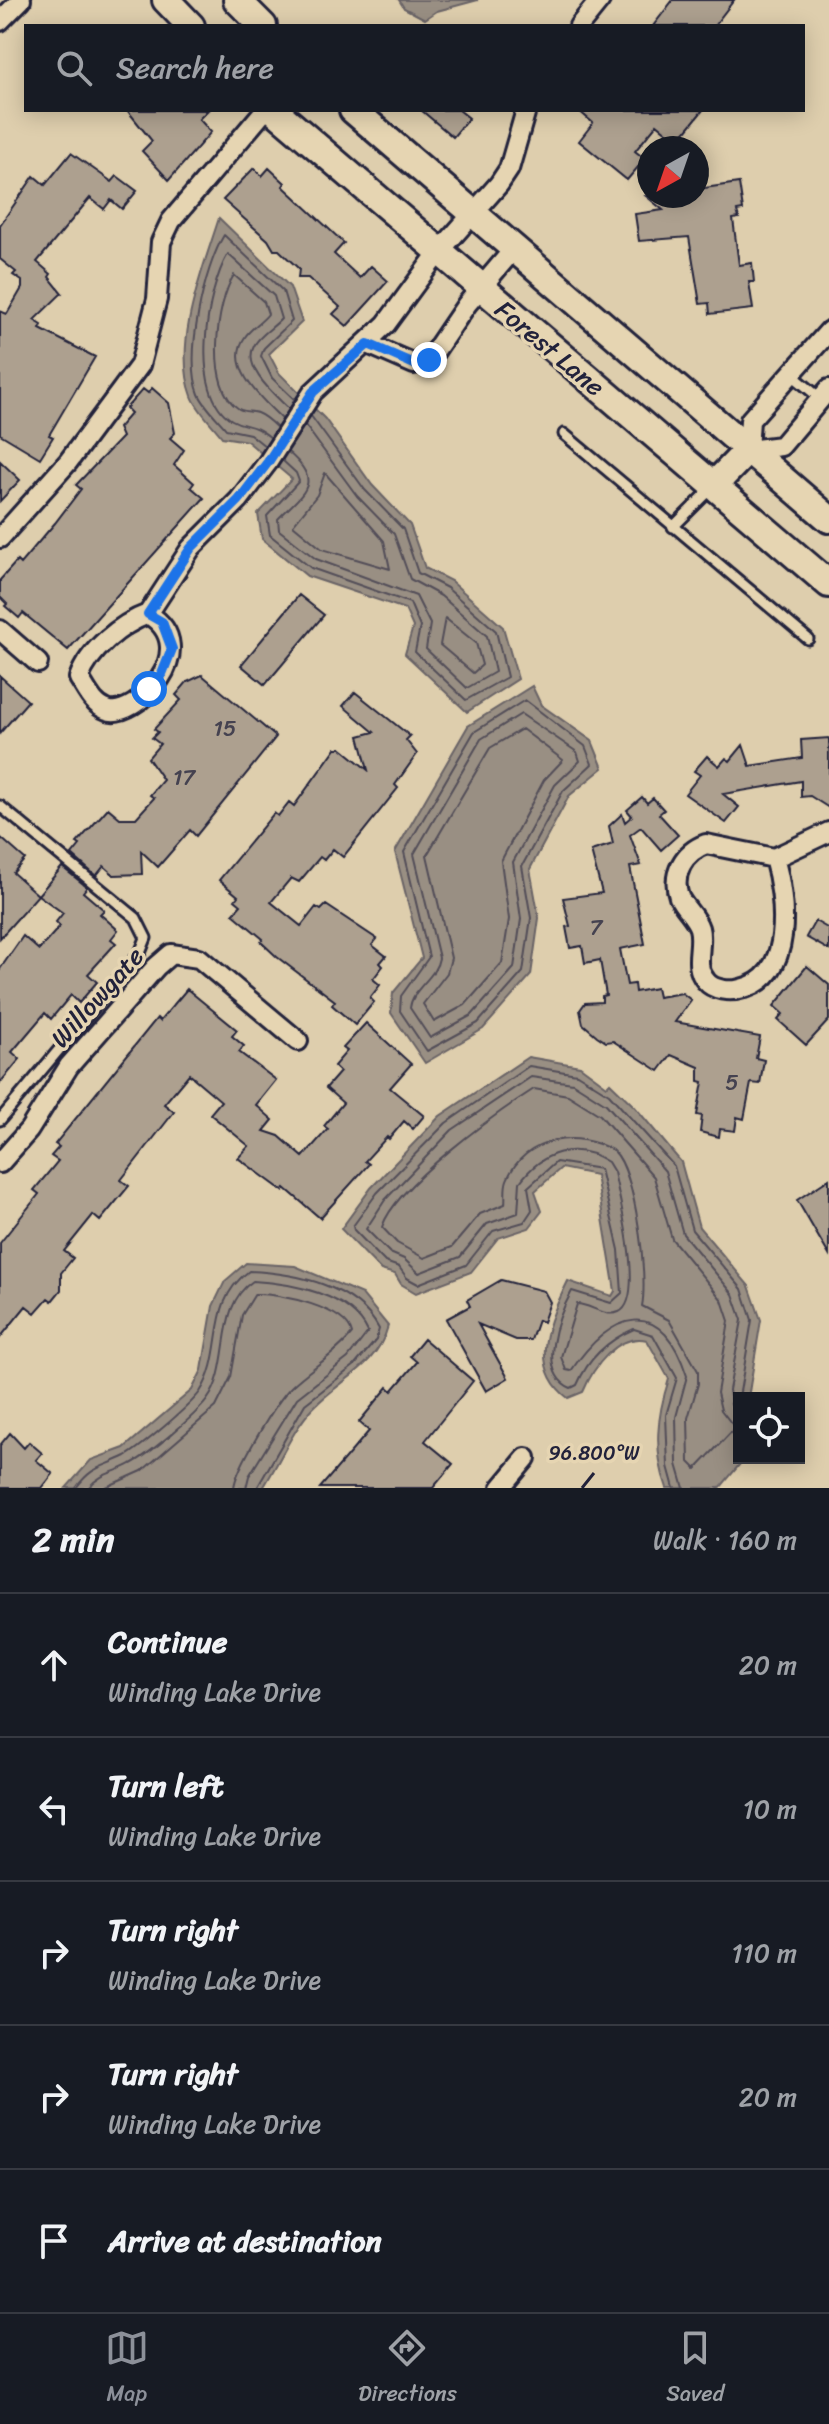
<!DOCTYPE html>
<html lang="en">
<head>
<meta charset="utf-8">
<style>
	:root { --surface:#171b24; --page:#20242c; --text:#f1f3f6; --muted:#9ea1a6; --line:#363941; --accent:#8c9099 }
	body { margin:0; font-family:Sriracha,sans-serif; background:var(--page); color:var(--text) }
	.controls { position:absolute; right:24px; bottom:24px; display:grid; overflow:hidden; border-radius:0px; box-shadow:0 4px 20px #0003 }
	.controls button { width:72px; height:72px; display:grid; place-items:center; padding:0; border:0; border-bottom:2px solid var(--line); background:var(--surface); color:var(--text); font:40px sans-serif }
	.compass { position:absolute; left:637px; top:136px; width:72px; height:72px; border-radius:50%; background:var(--surface); box-shadow:0 4px 20px #0003; rotate:220deg }
	.stop { position:absolute; width:24px; height:24px; margin:-18px; border:6px solid #1a73e8; border-radius:50%; background:#fff }
	.stop.end { background:#1a73e8; border-color:#fff; box-shadow:0 2px 8px #0008 }
	.list { margin:0; padding:0; list-style:none }
	h2 { display:flex; justify-content:space-between; align-items:center; height:104px; margin:0; padding:0 32px; font-size:34px }
	h2 small { font-size:26px; font-weight:400; color:var(--muted) }
	.list li { display:grid; grid-template-columns:52px 1fr auto; gap:24px; align-items:center; box-sizing:border-box; height:144px; padding:0 32px; border-top:2px solid var(--line) }
	.list b { display:block; font-size:30px; white-space:nowrap }
	.list p { margin:0; font-size:26px; white-space:nowrap; color:var(--muted) }
	.list em { font-size:26px; font-style:normal; color:var(--muted) }
	.icon { flex:none; width:44px; height:44px; fill:none; stroke:currentColor; stroke-width:2; stroke-linecap:round; stroke-linejoin:round }
	.map { position:relative; flex:none; width:829px; height:1488px; overflow:hidden }
	.search { position:absolute; background:var(--surface); box-shadow:0 4px 20px #0003; left:24px; right:24px; top:24px; height:88px; display:flex; align-items:center; gap:20px; box-sizing:border-box; padding:0 28px; border-radius:0px; color:var(--muted); font-size:30px }
	.sheet { height:824px; background:var(--surface) }
	nav { display:flex; justify-content:space-around; align-items:center; box-sizing:border-box; height:112px; border-top:2px solid var(--line); background:var(--surface); font-size:22px; color:var(--muted) }
	nav a { display:grid; justify-items:center; gap:4px }
	nav .on { color:var(--accent) }
	.map>svg:first-child { display:block }
	.water { fill:#998f83; stroke:#696366; stroke-width:2 }
	.lines { fill:none; stroke-linecap:round; stroke-linejoin:round }
	.shore { stroke:#524e58; stroke-width:2 }
	.building { fill:#ada08f; stroke:#22223b; stroke-width:2 }
	.lane-casing { stroke:#22223b; stroke-width:15 }
	.street-casing { stroke:#22223b; stroke-width:24 }
	.secondary-casing { stroke:#22223b; stroke-width:32 }
	.lane { stroke:#e6d5b2; stroke-width:9 }
	.street { stroke:#e6d5b2; stroke-width:18 }
	.secondary { stroke:#e6d5b2; stroke-width:26 }
	.route { stroke:#1a73e8; stroke-width:10 }
	.ticks { fill:none; stroke:#22223b; stroke-width:3 }
	.labels { text-anchor:middle; dominant-baseline:central; stroke-width:7; stroke-linejoin:round; paint-order:stroke }
	.number-label { font-size:22px; fill:#454250 }
	.street-label { font-size:26px; fill:#22223b; stroke:#e6d5b2 }
	.ticks-label { font-size:20px; text-anchor:middle; fill:#22223b; stroke:#e6d5b2; stroke-width:7; stroke-linejoin:round; paint-order:stroke }
</style>
</head>
<body>
<div class="map">
<svg width="829" height="1488" viewBox="0 0 829 1488">
	<rect width="100%" height="100%" fill="#decead"/>
	<filter id="ink" filterUnits="userSpaceOnUse"><feTurbulence type="fractalNoise" baseFrequency=".0125" numOctaves="2"/><feDisplacementMap in="SourceGraphic" scale="16" xChannelSelector="R" yChannelSelector="G"/><feConvolveMatrix kernelMatrix="1 2 1 2 8 2 1 2 1" color-interpolation-filters="sRGB"/></filter>
	<g filter="url(#ink)">
		<!-- water -->
		<path class="water" d="M399 0H478L437 11 425 19 404 8Z
			M219 218 290 287 302 322 269 354 279 373 325 419 372 485 410 525 425 568 451 581 503 627 518 679 467 712 405 654 413 627 405 609 307 576 262 539 258 514 292 479 247 441 222 437C213 425 197 410 192 396 172 344 203 269 219 218Z
			M532 686 541 705 592 741 603 768 569 796 530 869 539 918 531 975 483 1029 425 1063 391 1013 393 993 422 958 395 852 468 726Z
			M528 1057 580 1066 607 1086 610 1083 635 1107 681 1162 699 1227 749 1286 761 1320 748 1398H739V1458H745L720 1488H667C653 1451 657 1416 669 1379L647 1340C617 1333 593 1368 583 1392L568 1398C527 1367 549 1320 568 1281L612 1296 615 1291 596 1175 561 1168 535 1191 542 1211 529 1228 498 1238 471 1272 416 1293 401 1284 395 1274 381 1270 341 1229 371 1188 440 1116Z
			M246 1263 295 1266 362 1294 388 1326C377 1367 340 1379 313 1408 293 1429 279 1463 263 1488H66L91 1460 124 1448 192 1390 202 1370 213 1306 225 1281Z"/>
		<g class="lines">
			<!-- shore -->
			<path class="shore" d="M277 428C271 422 265 416 257 413 252 411 243 412 239 409 205 388 216 303 234 275L264 302 268 314C262 322 251 328 245 337 224 367 263 400 282 419
				M271 438C252 422 246 428 232 420 188 394 207 289 228 254L274 296 281 319C273 328 259 335 254 346 242 368 275 395 289 409
				M265 446 250 434 226 429C218 419 204 406 199 394 184 357 204 268 224 235L283 291 292 321 264 348 261 356 272 378 295 400
				M288 452C324 483 304 492 278 519L279 530 316 559 416 596 430 624 426 649 467 688 495 672 487 636 441 596 410 579 394 534 357 496 305 425
				M282 460 296 473 299 481 267 516 270 535 311 568 410 603 420 627 415 652 466 700 507 677 496 631 447 588 418 573 403 529 365 490 311 416
				M325 473 384 541 390 569 322 549 293 525 317 495Z
				M445 618 476 643 482 665 473 673 440 645Z
				M525 700 585 746 592 764 563 791 522 866 531 918 523 972 478 1023 427 1051 400 1011 401 996 429 957 404 852 474 732Z
				M521 714 577 752 580 761 555 785 513 862 521 919 514 968 472 1015 430 1038 410 1008C412 988 436 978 439 958L414 854 481 739Z
				M522 729 563 760 544 780 501 861 509 919 502 963 465 1005 434 1022 423 1004 447 973 451 958 427 855 490 748Z
				M534 1089 568 1095 600 1115 654 1177 672 1239 722 1300 729 1321 717 1393 721 1410 735 1428 696 1469 689 1462 688 1418 698 1384V1371L669 1320 642 1306C648 1277 636 1172 614 1151 578 1129 524 1137 507 1180 504 1188 506 1197 505 1204L480 1214 452 1247 424 1258 397 1243 382 1227C396 1185 495 1114 534 1089Z
				M76 1488C93 1465 102 1468 126 1456 140 1448 190 1406 200 1392 226 1352 205 1303 249 1271 295 1273 356 1285 379 1329L376 1340 355 1365 305 1404 257 1488
				M88 1488C100 1473 115 1473 131 1464 147 1456 196 1415 207 1400 233 1365 214 1307 253 1281 291 1283 351 1294 368 1332L348 1358 297 1398 249 1476 246 1488
				M104 1488 142 1471 216 1407 231 1377 242 1315 255 1294C279 1293 347 1308 352 1334 335 1355 311 1368 292 1386 277 1400 235 1470 234 1488
				M674 1488 668 1466 666 1415 677 1378 653 1335 634 1329C608 1340 588 1359 577 1385L571 1388C536 1373 558 1316 572 1291L611 1303 622 1293 619 1250 600 1169 556 1162 528 1187 532 1210 524 1222 493 1231 466 1265 418 1284 407 1278 399 1267 385 1262 354 1230 353 1226 377 1193 446 1123 529 1066 577 1074 609 1094 674 1166 692 1230 742 1289 752 1320 739 1398
				M684 1488 677 1464 676 1417 687 1376C661 1295 611 1311 571 1371L566 1370 561 1357 577 1304C590 1304 605 1318 619 1312 646 1300 619 1197 614 1172L608 1162C575 1140 542 1152 520 1182L518 1213 487 1224 460 1257 419 1273 404 1259 390 1253 366 1229 385 1200 452 1130 531 1077 573 1083 606 1104 665 1171 683 1234 733 1294 742 1320 729 1390 731 1405 739 1413"/>
		</g>
		<!-- building -->
		<path class="building" d="M673 0H734L714 26H653Z
			M127 110H208L199 119 211 132 169 180 142 151 152 141Z
			M421 110H459L469 118 453 137Z
			M578 110H703L678 141 657 124 635 151 645 159 627 180 579 141 593 123Z
			M71 153 112 182 117 176 137 191 122 209 111 200 104 209 90 198 37 262 51 274 49 277 62 293 34 320 42 325 40 329 95 357 49 435 53 437 40 458 0 434V311L7 314 22 288V281L13 275 16 272 0 259V225L34 176 45 185Z
			M254 168 262 176 269 168 285 183 283 186 344 243 334 254 360 278 371 266 388 281 347 326 333 314 340 307 308 278H298L299 269 279 250H274L268 240 223 200Z
			M739 183 743 210 737 211 739 218 733 219 739 265 752 263 754 282H749L753 309 710 314 709 303 700 304 689 237 639 241 635 214 663 210 646 196H697V189Z
			M152 388 169 403 175 433 170 438 184 450 174 465 194 483 191 487 204 498 68 650 23 613 19 618 5 606 7 604 0 597V580L17 561 20 564 55 523 81 489 76 485 122 437 118 428 131 413 126 408 143 389 148 393Z
			M0 461 20 480 0 501Z
			M299 595 324 615 265 685 241 665Z
			M202 675 276 737 196 836 190 830 158 867 141 851 142 874 114 875 104 866 96 876 72 855 80 845 77 843 108 808 120 818H136L154 798 150 795 163 780 148 758 160 744 152 738 158 732 154 729 181 700 176 695 187 682Z
			M0 676 28 701 0 733Z
			M355 692 410 736 406 740 417 754 395 785 398 788 343 857 333 849 324 860 320 857 299 882 291 878 271 902 301 926 316 907 321 910 326 905 377 939 372 945 386 956 380 963 383 966 373 979 380 985 370 998 374 1002 355 1025 332 1005 335 1001 277 957 261 942 263 939 233 914 241 905 235 900 238 896 219 880 274 813 278 816 289 802 294 806 336 748H341L368 770 359 736 374 732 343 706Z
			M829 738V808L810 796 801 797V781L723 794 739 807 726 823 685 794 700 775 694 771 707 756 719 766 726 758 730 761 743 745 750 766 802 758 801 740Z
			M642 797 647 803 653 798 664 810 659 814 678 835 661 850 641 827 630 835 641 865 630 867 645 944 620 949 627 985 634 984 635 992 656 988 658 997 682 993 691 1000 675 1022 760 1037 756 1058 764 1060 760 1084 751 1083 744 1119 737 1117 735 1131 720 1129 719 1137 700 1132 702 1116 697 1115 703 1082 699 1081V1067L671 1055 659 1071 613 1041 606 1042 597 1036 583 1024 580 1010 585 1003 602 1002V996L606 995 600 960 585 963 582 946 570 948 566 927 570 926 563 898 602 893 591 851 613 844 609 826 622 814 625 822 632 816 627 810Z
			M0 837 25 859 13 873 38 895 62 867 87 887 83 892 104 910 100 914 118 930 111 939 116 943 88 974 97 982 79 1003 71 995 51 1019 45 1013 12 1052 20 1059 0 1083V969L23 936 39 950 60 926 56 922 63 913 38 895 0 938Z
			M815 921 829 929V950L806 937Z
			M807 966 829 985V1020L806 1045 778 1020 783 1014 774 1006Z
			M187 989 237 1030 232 1036 244 1046 239 1052 276 1080 256 1105 273 1120 264 1131 279 1136 303 1157 328 1129 324 1126 343 1103 326 1088 340 1072 334 1066 347 1051 343 1048 366 1023 411 1064 390 1088 424 1116 413 1129 404 1121 389 1139 387 1137 365 1161 369 1164 320 1218 285 1188 283 1191 238 1158 249 1146 210 1114 221 1101 189 1074 164 1104 174 1112 121 1180 129 1186 100 1221 93 1215 64 1251 73 1258 61 1273V1290L52 1301 48 1298 35 1313 26 1306 0 1338V1243L39 1194 34 1190 58 1161 51 1156 59 1147 55 1144 157 1018 160 1021Z
			M829 1179V1255L797 1200Z
			M501 1280 544 1291 550 1302 543 1322 538 1320 531 1340H516L478 1324 508 1378 486 1391 446 1319 470 1306 467 1300Z
			M424 1339 473 1381 425 1441 453 1464 433 1488H320L369 1431 359 1422 388 1387 392 1391 417 1362 410 1356Z
			M10 1433 24 1448 29 1442 42 1453 36 1460 53 1474 42 1488H0V1445Z"/>
		<g class="lines">
			<defs>
				<path id="lane" d="M791 374 821 399
					M564 434 808 639
					M673 527 711 489
					M0 806 136 918 146 938 140 953 0 1120"/>
				<path id="street" d="M0 21 21 0
					M579 26 600 0
					M829 331 750 420 748 450 781 446 829 389
					M368 344 414 364 429 360 467 304 513 250
					M0 538 68 462 140 365 157 299 161 242 171 221 265 110
					M148 614 191 548 239 500 268 462 313 392 386 324 438 253 499 184 509 169 526 110
					M148 614C206 649 134 721 107 710 93 705 87 690 79 678 89 650 121 624 148 614Z
					M0 630 38 663
					M774 858C786 898 795 979 740 989 730 992 713 990 706 981 692 965 704 945 699 928 695 916 684 908 679 897 671 874 684 852 706 844L774 858 829 832
					M0 1163 29 1130 69 1066 156 967 171 954 199 958 298 1041
					M501 1488 526 1458"/>
				<path id="secondary" d="M166 0 191 26
					M237 0 263 26
					M274 110 829 584
					M353 110 829 519
					M713 486 748 450"/>
			</defs>
			<!-- lane casing -->
			<use href="#lane" class="lane-casing"/>
			<!-- street casing -->
			<use href="#street" class="street-casing"/>
			<!-- secondary casing -->
			<use href="#secondary" class="secondary-casing"/>
			<!-- lane -->
			<use href="#lane" class="lane"/>
			<!-- street -->
			<use href="#street" class="street"/>
			<!-- secondary -->
			<use href="#secondary" class="secondary"/>
		</g>
	</g>
	<g class="lines" filter="url(#ink)">
		<!-- route -->
		<path class="route" d="M149 689 162 674 172 649 162 622 148 614 191 548 239 500 268 462 313 392 368 344 414 364 429 360"/>
	</g>
	<!-- ticks -->
	<path class="ticks" d="M582 1488 594 1473"/>
	<g class="labels">
		<!-- number labels -->
		<g class="number-label">
			<text x="225" y="728">15</text>
			<text x="184" y="777">17</text>
			<text x="596" y="927">7</text>
			<text x="732" y="1082">5</text>
		</g>
		<!-- street labels -->
		<g class="street-label">
			<text transform="translate(550 348) rotate(40)">Forest Lane</text>
			<text transform="translate(97 997) rotate(-48)">Willowgate</text>
		</g>
	</g>
	<g class="ticks-label">
		<text x="594" y="1460">96.800°W</text>
	</g>
</svg>
<div class="controls">
<button><svg class="icon" aria-label="locate" viewBox="0 0 24 24"><circle cx="12" cy="12" r="6"/><path d="M12 2v4M12 18v4M2 12h4M18 12h4"/></svg></button>
</div>
<svg class="compass" viewBox="-18 -18 36 36"><path d="M0-13l5 13h-10z" fill="#e53935"/><path d="M0 13l5-13h-10z" fill="#9ea1a6"/></svg>
<div class="stop" style="left:149px;top:689px"></div>
<div class="stop end" style="left:429px;top:360px"></div>
<div class="search"><svg class="icon" aria-label="search" viewBox="0 0 24 24"><circle cx="10" cy="10" r="6"/><path d="M15 15l6 6"/></svg>Search here</div>
</div>
<section class="sheet">
<h2>2 min<small>Walk · 160 m</small></h2>
<ul class="list">
<li><svg class="icon" aria-label="ahead" viewBox="0 0 24 24"><path d="M12 20V5M6 11l6-6 6 6"/></svg><div><b>Continue</b><p>Winding Lake Drive</p></div><em>20 m</em></li>
<li><svg class="icon" aria-label="left" viewBox="0 0 24 24"><path d="M17 20v-9H6M10 6l-5 5 5 5"/></svg><div><b>Turn left</b><p>Winding Lake Drive</p></div><em>10 m</em></li>
<li><svg class="icon" aria-label="right" viewBox="0 0 24 24"><path d="M7 20v-9h11M14 6l5 5-5 5"/></svg><div><b>Turn right</b><p>Winding Lake Drive</p></div><em>110 m</em></li>
<li><svg class="icon" aria-label="right" viewBox="0 0 24 24"><path d="M7 20v-9h11M14 6l5 5-5 5"/></svg><div><b>Turn right</b><p>Winding Lake Drive</p></div><em>20 m</em></li>
<li><svg class="icon" aria-label="arrive" viewBox="0 0 24 24"><path d="M6 21V4h12l-3 4 3 4H6"/></svg><div><b>Arrive at destination</b></div></li>
</ul>
</section>
<nav>
<a class="on"><svg class="icon" aria-label="map" viewBox="0 0 24 24"><path d="M3 6l6-2 6 2 6-2v14l-6 2-6-2-6 2zM9 4v14M15 6v14"/></svg>Map</a>
<a><svg class="icon" aria-label="directions" viewBox="0 0 24 24"><path d="M12 3l9 9-9 9-9-9zM9 14v-3h6M13 9l2 2-2 2"/></svg>Directions</a>
<a><svg class="icon" aria-label="saved" viewBox="0 0 24 24"><path d="M7 4h10v16l-5-4-5 4z"/></svg>Saved</a>
</nav>
</body>
</html>
